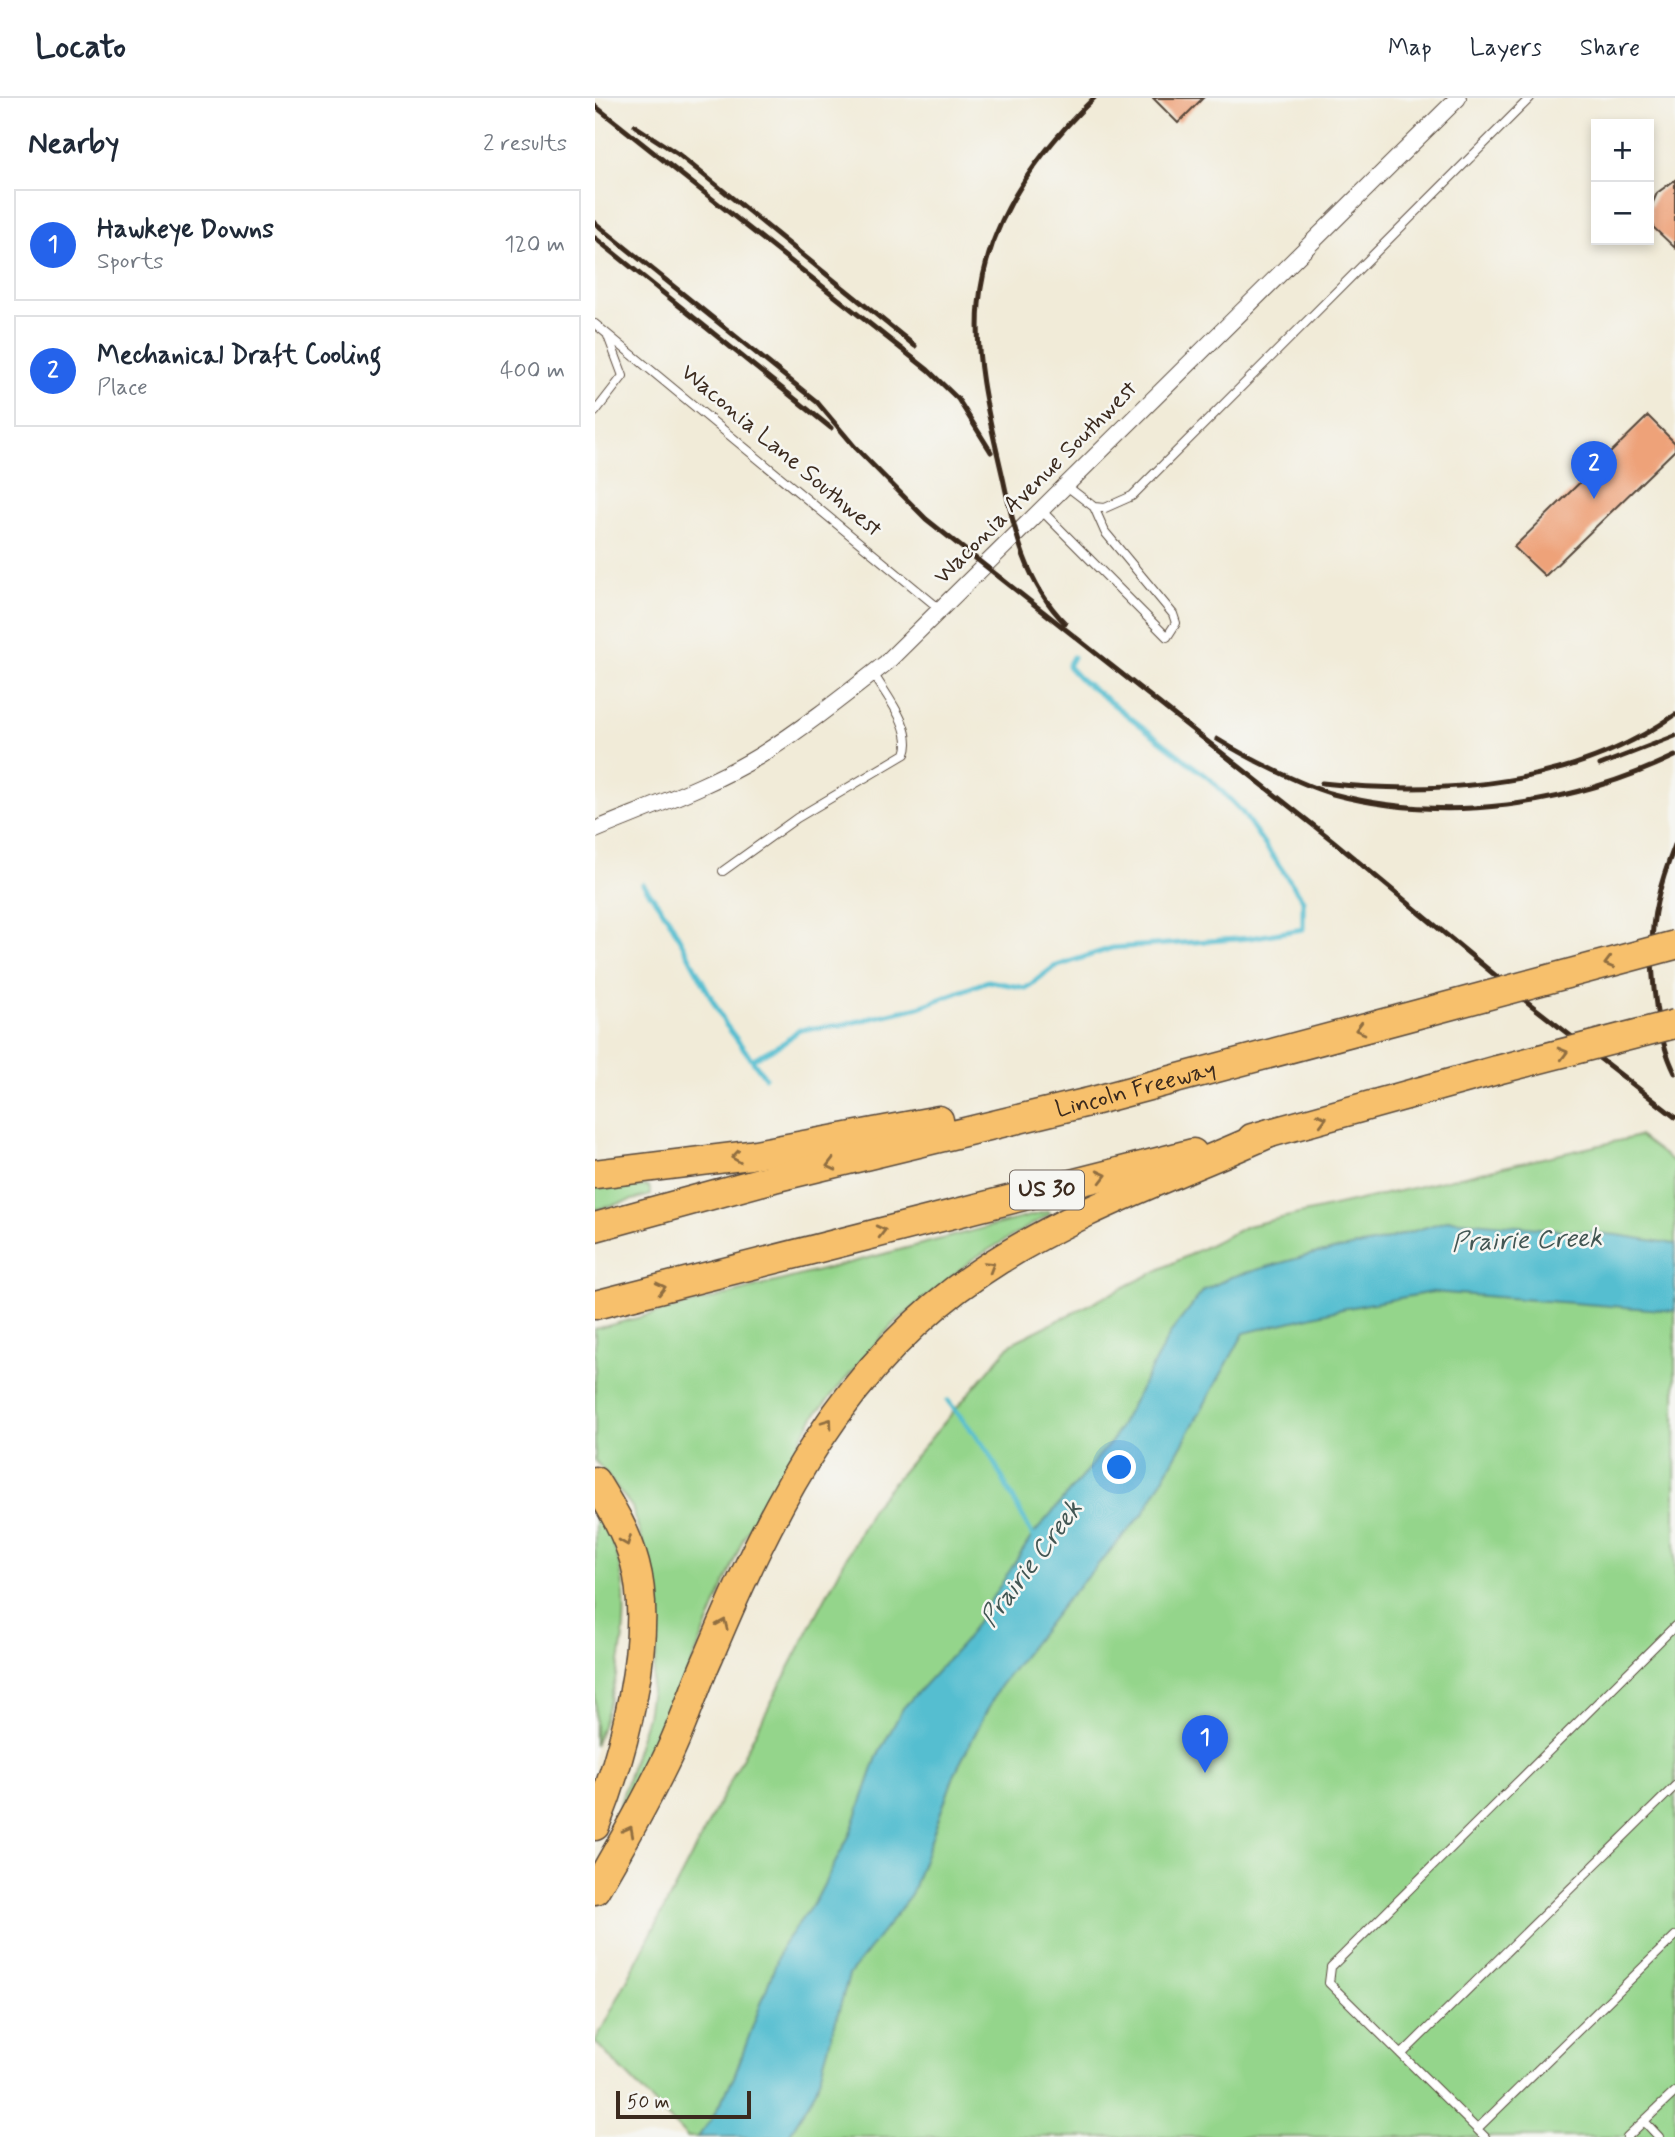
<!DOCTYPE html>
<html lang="en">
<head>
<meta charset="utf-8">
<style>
	:root { --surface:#fff; --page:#f2f2f3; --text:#1f2937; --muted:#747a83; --line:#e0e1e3; --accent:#2563eb }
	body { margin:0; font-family:Mynerve,sans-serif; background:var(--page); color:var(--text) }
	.controls { position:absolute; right:21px; top:21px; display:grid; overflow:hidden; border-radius:0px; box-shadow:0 4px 10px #0003 }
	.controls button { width:63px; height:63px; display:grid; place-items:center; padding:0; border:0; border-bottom:2px solid var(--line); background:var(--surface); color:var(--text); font:35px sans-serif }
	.scale { position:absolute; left:21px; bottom:18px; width:135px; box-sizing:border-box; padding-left:7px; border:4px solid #3b2a1e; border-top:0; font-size:19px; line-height:24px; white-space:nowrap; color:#3b2a1e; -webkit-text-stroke:5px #f6f6f2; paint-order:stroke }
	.you { position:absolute; left:525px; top:1370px; width:24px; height:24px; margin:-18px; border:5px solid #fff; border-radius:50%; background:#1a73e8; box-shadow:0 0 0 10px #1a73e833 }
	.badge { display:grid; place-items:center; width:46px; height:46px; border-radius:50%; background:var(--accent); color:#fff; font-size:23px; font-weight:700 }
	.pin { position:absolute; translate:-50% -58px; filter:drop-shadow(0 2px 4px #0008) }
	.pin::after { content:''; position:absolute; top:37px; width:24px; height:21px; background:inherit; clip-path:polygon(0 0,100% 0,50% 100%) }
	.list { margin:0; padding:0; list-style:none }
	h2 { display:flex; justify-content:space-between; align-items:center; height:91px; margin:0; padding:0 28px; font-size:30px }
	h2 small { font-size:23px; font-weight:400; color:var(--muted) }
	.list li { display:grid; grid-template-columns:46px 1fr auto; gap:21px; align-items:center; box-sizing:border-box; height:112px; margin:0 14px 14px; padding:0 14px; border:2px solid var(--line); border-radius:0px }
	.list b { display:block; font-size:26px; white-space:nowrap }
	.list p { margin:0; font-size:23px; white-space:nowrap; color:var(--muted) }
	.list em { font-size:23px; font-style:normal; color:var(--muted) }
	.map { position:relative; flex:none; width:1080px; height:2039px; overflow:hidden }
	header { display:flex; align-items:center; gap:42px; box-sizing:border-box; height:98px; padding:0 35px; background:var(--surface); border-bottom:2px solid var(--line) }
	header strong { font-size:33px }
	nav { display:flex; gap:38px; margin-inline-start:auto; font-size:24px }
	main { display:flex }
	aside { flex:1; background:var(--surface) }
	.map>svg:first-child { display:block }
	.green { fill:#94d58b; stroke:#688054; stroke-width:2 }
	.water { fill:#54bed0; stroke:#487477; stroke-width:2 }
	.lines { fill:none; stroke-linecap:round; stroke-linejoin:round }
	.stream { stroke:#54bed0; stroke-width:5 }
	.building { fill:#eea279 }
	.lane-casing { stroke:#56473a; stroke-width:10 }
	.street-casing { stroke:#56473a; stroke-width:18 }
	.highway-casing { stroke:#56473a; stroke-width:31 }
	.lane { stroke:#fff; stroke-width:8 }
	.street { stroke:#fff; stroke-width:16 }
	.highway { stroke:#f7c06c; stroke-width:28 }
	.rail { stroke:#3b2a1e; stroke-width:5 }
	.highway-bridge-casing { stroke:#56473a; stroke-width:31; stroke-linecap:butt }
	.highway-bridge { stroke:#f7c06c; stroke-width:28 }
	.oneway { stroke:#906e41 }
	.labels { text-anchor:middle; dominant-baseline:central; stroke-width:5; stroke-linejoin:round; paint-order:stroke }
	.shield { fill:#f6f6f2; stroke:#73675e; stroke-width:2 }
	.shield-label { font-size:23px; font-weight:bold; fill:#3b2a1e }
	.street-label { font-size:24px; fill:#3b2a1e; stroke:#f6f6f2 }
	.water-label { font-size:26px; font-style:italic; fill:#425653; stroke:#f6f6f2 }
</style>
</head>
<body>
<header>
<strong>Locato</strong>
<nav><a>Map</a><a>Layers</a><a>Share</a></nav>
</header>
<main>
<aside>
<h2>Nearby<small>2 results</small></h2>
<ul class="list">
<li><span class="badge">1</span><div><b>Hawkeye Downs</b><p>Sports</p></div><em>120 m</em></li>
<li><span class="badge">2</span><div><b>Mechanical Draft Cooling</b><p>Place</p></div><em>400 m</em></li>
</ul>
</aside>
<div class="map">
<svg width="1080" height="2039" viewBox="0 0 1080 2039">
	<rect width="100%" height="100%" fill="#f6f6f2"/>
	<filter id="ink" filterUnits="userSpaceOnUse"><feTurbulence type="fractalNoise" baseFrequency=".0143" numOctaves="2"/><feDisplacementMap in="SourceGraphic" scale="14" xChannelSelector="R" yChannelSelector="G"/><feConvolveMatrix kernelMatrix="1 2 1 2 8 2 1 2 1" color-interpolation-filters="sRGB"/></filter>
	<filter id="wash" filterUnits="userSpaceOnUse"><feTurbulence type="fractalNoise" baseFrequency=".00686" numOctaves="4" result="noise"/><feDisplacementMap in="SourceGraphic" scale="28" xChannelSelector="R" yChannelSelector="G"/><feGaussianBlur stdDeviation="1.57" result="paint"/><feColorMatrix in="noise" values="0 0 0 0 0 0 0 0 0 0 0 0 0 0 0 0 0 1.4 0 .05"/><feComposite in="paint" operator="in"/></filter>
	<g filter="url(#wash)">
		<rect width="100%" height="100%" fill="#f1ebd8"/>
		<!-- green -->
		<path class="green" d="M1044 1038 1080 1065V2039H92L0 1944 278 1408 417 1245 652 1128Z
			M54 1088 56 1097 0 1112V1090Z
			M454 1113 455 1116 378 1161 297 1227 219 1318 149 1439 68 1635 21 1733 17 1732 52 1618 61 1559 64 1501 37 1409 0 1362V1231Z
			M0 1411C50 1485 27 1571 0 1648Z"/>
		<!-- water -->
		<path class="water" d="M854 1122 1022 1137 1080 1146V1213L837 1194 747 1211 649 1235 549 1415 474 1499 404 1589 360 1675 316 1797 254 1877 221 1992 193 2039H103L116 2022 139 1979 188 1846 221 1802 255 1736 282 1659 308 1610 369 1544 437 1438 517 1343 576 1234 609 1192 636 1179 718 1156 783 1144Z"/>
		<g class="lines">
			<!-- stream -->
			<path class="stream" d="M48 786 74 821 131 927 170 979
				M158 961 190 944 203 932 247 927 324 909 393 883 431 890 459 869 517 850 655 840 708 831V802L647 714 615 681 484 580 473 568 478 559
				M353 1303 393 1353 440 1442"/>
		</g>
		<g id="blocks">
			<!-- building -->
			<path class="building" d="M558 0H608L583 25Z
				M1080 82V150L1058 129 1055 111 1062 95Z
				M1053 318 1080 345V352L950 478 919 449Z"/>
		</g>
	</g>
	<g filter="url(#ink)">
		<use href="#blocks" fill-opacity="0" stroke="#56473a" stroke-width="2"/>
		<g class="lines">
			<defs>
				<path id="lane" d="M0 226 346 512
					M0 314 28 278 13 238
					M499 409 510 410 537 398 935 0
					M445 411 572 539 581 525 578 516 510 434 499 409 469 386
					M128 773 202 720 310 656C320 631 290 596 278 575
					M807 1956 1080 1688
					M1049 2023 1064 2039
					M882 2031 1080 1838
					M890 2039 734 1885 736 1869 1080 1528
					M1032 2039 1080 1994"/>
				<path id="street" d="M0 732C55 709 115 688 166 657 210 629 250 597 291 565L863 0"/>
				<g id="highway">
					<path d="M657 1040 902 972"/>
					<path d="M0 1076 155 1057 344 1022"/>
					<path id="s1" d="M0 1129 179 1080 498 1003 831 914"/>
					<path d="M0 1207 598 1055"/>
					<path d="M0 1383C16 1409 32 1435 40 1465 60 1539 28 1658 0 1728"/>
					<path d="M0 1792C24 1751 48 1709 69 1666 87 1631 98 1593 114 1558 176 1410 249 1264 387 1173 475 1114 579 1078 675 1035"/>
				</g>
			</defs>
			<!-- lane casing -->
			<use href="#lane" class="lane-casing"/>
			<!-- street casing -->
			<use href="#street" class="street-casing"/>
			<!-- highway casing -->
			<use href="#highway" class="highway-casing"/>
			<!-- lane -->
			<use href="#lane" class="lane"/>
			<!-- street -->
			<use href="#street" class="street"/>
			<!-- highway -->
			<use href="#highway" class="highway"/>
			<!-- rail -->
			<path class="rail" d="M0 8 333 272 363 301 396 354
				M40 28 83 56 320 248
				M0 125 222 304 260 349 331 421 737 742 936 907 1080 1019
				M0 140 236 330
				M470 525C431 486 419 432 408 380 395 323 379 264 384 206 391 125 443 54 499 0
				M622 641C651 659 706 687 738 696 851 726 975 708 1080 658
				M1005 667 1080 638
				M727 685C848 698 977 689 1080 617
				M1080 747C1073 765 1066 785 1062 804 1051 850 1059 933 1080 975"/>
			<defs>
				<path id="highway-bridge" d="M831 914 1080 847
					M902 972 1080 926"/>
			</defs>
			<!-- highway-bridge casing -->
			<use href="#highway-bridge" class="highway-bridge-casing"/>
			<!-- highway-bridge -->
			<use href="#highway-bridge" class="highway-bridge"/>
		</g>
		<!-- one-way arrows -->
		<defs><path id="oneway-chevron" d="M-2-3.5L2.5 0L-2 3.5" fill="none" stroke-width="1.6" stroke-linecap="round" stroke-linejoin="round" transform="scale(1.75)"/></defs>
		<g class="oneway">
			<use href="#oneway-chevron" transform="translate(1014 865) rotate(165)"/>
			<use href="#oneway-chevron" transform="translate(765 931) rotate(165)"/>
			<use href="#oneway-chevron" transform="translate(968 955) rotate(-15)"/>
			<use href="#oneway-chevron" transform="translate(727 1021) rotate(-15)"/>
			<use href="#oneway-chevron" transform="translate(141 1059) rotate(172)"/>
			<use href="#oneway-chevron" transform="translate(236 1067) rotate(166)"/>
			<use href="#oneway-chevron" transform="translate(507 1078) rotate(-14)"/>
			<use href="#oneway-chevron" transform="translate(286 1133) rotate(-14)"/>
			<use href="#oneway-chevron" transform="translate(395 1168) rotate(-31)"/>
			<use href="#oneway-chevron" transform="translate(66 1190) rotate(-14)"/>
			<use href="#oneway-chevron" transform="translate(233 1325) rotate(-54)"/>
			<use href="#oneway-chevron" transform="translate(31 1443) rotate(69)"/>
			<use href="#oneway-chevron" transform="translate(128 1526) rotate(-66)"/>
			<use href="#oneway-chevron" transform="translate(34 1733) rotate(-62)"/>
		</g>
	</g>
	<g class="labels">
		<!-- shield labels -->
		<rect class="shield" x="415" y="1072.5" width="74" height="39" rx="5"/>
		<g class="shield-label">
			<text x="452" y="1092">US 30</text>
		</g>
		<!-- street labels -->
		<g class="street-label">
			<text transform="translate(186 353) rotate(40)">Waconia Lane Southwest</text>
			<text transform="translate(441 385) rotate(-45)">Waconia Avenue Southwest</text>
			<text stroke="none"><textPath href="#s1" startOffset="558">Lincoln Freeway</textPath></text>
		</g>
		<!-- water labels -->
		<g class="water-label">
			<text transform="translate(932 1143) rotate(-2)">Prairie Creek</text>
			<text transform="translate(437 1466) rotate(-53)">Prairie Creek</text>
		</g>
	</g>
</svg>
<div class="controls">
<button>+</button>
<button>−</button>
</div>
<div class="scale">50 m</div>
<div class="you"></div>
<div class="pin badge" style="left:610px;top:1675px">1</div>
<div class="pin badge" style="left:999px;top:401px">2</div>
</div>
</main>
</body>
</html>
